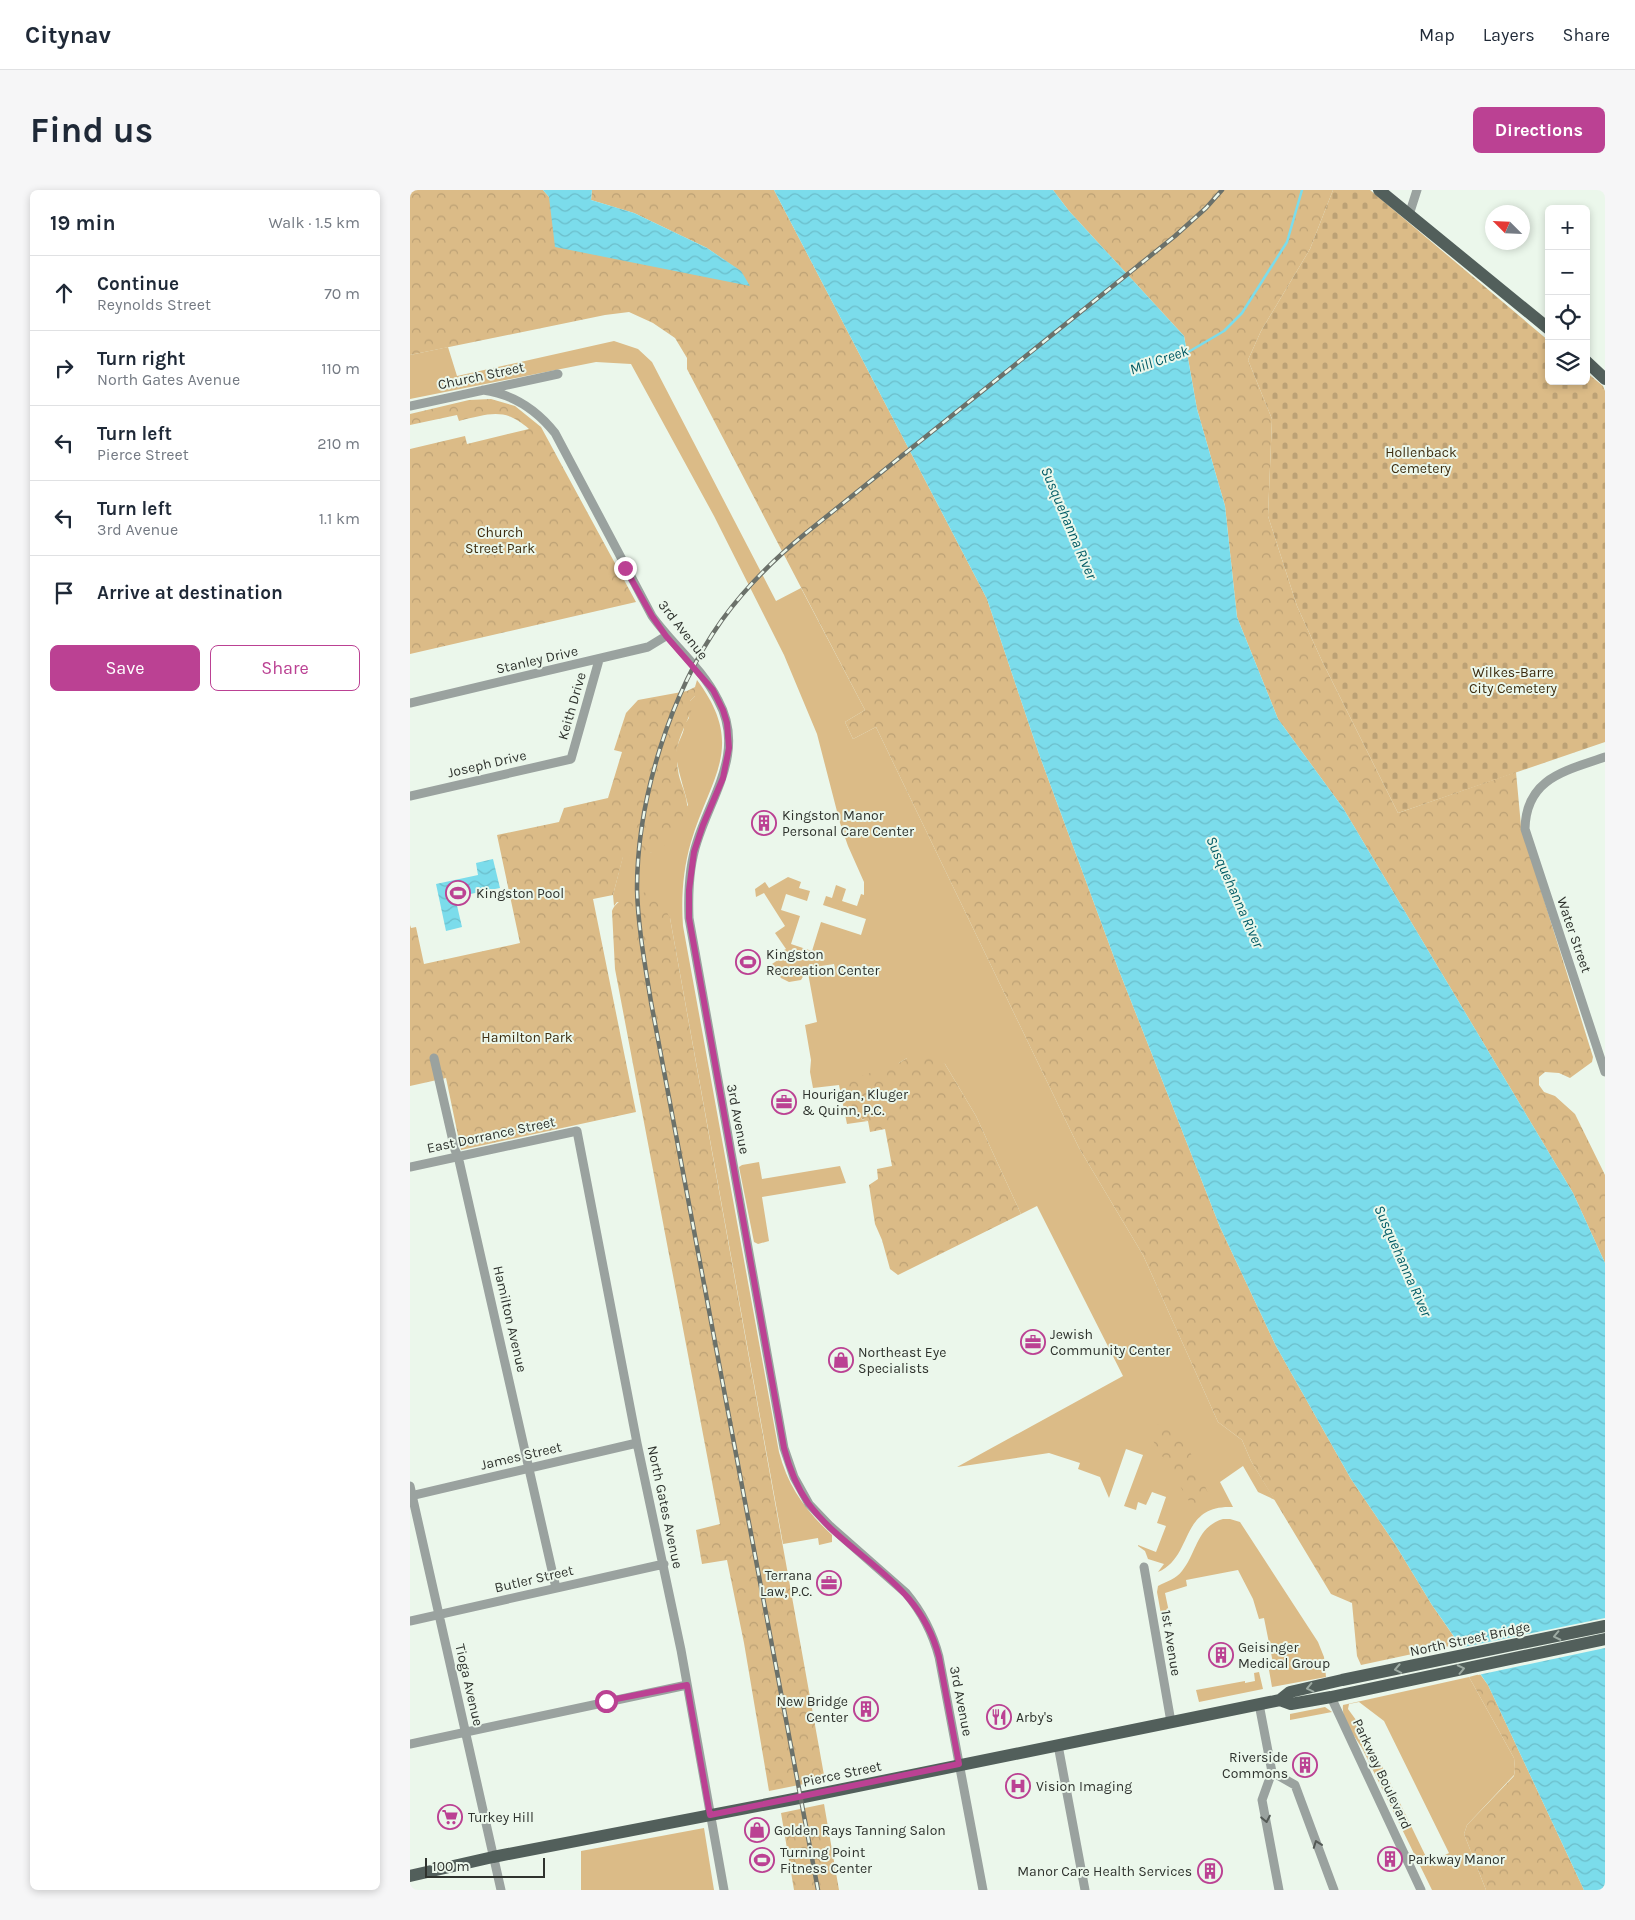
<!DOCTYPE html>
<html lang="en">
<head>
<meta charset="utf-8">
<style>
	:root { --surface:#fff; --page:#f6f6f7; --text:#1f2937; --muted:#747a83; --line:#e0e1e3; --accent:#bb4193 }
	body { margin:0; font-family:Karla,sans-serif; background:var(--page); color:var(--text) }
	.controls { position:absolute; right:15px; top:15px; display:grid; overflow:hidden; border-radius:8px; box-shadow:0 2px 8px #0003 }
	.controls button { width:45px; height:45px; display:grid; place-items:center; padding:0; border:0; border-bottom:1px solid var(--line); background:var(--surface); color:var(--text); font:25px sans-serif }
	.compass { position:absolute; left:1075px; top:15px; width:45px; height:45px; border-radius:50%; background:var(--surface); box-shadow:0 2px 8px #0003; rotate:294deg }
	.scale { position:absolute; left:15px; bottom:12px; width:120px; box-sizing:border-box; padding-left:5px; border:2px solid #2f332e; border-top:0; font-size:14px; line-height:18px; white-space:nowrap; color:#2f332e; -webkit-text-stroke:4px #ebf7eb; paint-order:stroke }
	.stop { position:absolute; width:15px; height:15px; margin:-11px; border:4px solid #bb4193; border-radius:50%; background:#fff }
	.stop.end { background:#bb4193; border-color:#fff; box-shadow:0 1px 5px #0008 }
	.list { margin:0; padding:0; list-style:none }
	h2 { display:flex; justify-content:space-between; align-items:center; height:65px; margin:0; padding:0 20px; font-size:21px }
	h2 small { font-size:16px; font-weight:400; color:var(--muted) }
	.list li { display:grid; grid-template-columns:32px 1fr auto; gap:15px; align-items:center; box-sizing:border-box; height:75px; padding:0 20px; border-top:1px solid var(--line) }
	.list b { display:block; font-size:19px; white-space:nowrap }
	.list p { margin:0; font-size:16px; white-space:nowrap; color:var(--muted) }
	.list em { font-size:16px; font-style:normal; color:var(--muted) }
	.actions { display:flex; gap:10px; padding:15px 20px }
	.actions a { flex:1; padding:11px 0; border:1px solid var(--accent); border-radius:8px; text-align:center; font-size:18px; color:var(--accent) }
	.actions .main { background:var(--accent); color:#fff }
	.icon { flex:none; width:28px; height:28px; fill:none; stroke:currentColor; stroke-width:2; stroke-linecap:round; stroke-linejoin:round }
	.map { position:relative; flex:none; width:1195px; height:1700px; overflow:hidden; border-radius:8px }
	header { display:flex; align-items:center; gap:30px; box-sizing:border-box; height:70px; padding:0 25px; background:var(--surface); border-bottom:1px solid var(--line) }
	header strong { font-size:24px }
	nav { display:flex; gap:28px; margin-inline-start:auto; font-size:18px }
	.intro { display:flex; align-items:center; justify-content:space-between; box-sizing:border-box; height:120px; padding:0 30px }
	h1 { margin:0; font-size:35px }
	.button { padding:12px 22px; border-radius:8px; background:var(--accent); color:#fff; font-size:18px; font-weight:700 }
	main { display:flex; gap:30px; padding:0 30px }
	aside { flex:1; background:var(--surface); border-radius:8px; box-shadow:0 2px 8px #0003 }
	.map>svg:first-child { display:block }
	.grass { fill:#dbbb87; fill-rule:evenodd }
	.forest { fill:url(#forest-crowns) }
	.cemetery { fill:url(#cemetery-stones) }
	.water { fill:url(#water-waves) }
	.pier { fill:#ebf7eb }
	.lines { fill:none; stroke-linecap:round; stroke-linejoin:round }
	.stream { stroke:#7bdceb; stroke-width:2.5 }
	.street { stroke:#9aa29f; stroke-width:9 }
	.primary { stroke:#525f5b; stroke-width:12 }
	.rail-casing { stroke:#6b716a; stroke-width:4.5 }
	.rail { stroke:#ebf7eb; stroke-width:2.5; stroke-dasharray:8; stroke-linecap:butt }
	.oneway { stroke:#9eaba3 }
	.oneway2 { stroke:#545a56 }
	.route { stroke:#bb4193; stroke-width:6 }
	.labels { text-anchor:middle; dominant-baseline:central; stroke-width:4; stroke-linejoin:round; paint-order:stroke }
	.street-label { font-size:14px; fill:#2f332e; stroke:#ebf7eb }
	.park-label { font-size:14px; fill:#3c2c0f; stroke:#ebf7eb }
	.poi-label { font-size:14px; fill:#2f332e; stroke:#ebf7eb; text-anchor:start }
	.water-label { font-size:15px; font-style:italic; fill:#005b65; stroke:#ebf7eb }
</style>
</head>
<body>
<header>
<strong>Citynav</strong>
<nav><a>Map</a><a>Layers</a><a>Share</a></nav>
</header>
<div class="intro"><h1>Find us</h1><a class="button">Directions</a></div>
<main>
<aside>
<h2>19 min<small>Walk · 1.5 km</small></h2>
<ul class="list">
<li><svg class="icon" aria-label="ahead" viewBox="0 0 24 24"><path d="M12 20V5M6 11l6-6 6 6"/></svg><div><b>Continue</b><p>Reynolds Street</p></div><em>70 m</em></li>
<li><svg class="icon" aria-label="right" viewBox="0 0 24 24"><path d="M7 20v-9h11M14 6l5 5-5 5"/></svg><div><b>Turn right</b><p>North Gates Avenue</p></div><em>110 m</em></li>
<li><svg class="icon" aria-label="left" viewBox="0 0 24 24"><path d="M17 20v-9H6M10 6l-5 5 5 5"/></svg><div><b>Turn left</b><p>Pierce Street</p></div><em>210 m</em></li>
<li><svg class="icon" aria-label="left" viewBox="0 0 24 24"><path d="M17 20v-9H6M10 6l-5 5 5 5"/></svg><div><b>Turn left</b><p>3rd Avenue</p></div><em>1.1 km</em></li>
<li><svg class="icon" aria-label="arrive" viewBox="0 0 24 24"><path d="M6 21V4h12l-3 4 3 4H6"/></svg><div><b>Arrive at destination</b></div></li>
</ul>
<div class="actions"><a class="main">Save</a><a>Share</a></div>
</aside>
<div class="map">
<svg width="1195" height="1700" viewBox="0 0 1195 1700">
	<defs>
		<pattern id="forest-crowns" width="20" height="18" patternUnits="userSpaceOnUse" patternTransform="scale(1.25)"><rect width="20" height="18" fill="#dbbb87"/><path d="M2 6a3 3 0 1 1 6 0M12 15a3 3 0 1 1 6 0" fill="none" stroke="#bca175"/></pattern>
		<pattern id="cemetery-stones" width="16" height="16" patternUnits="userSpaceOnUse" patternTransform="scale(1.25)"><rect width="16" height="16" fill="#dbbb87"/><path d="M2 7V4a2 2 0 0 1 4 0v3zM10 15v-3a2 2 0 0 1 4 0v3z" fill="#bca175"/></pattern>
		<pattern id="water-waves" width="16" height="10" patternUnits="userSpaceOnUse" patternTransform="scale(1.25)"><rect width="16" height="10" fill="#7bdceb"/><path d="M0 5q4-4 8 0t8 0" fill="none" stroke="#6bbdca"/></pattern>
	</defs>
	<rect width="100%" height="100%" fill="#ebf7eb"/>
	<!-- grass -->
	<path class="grass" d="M204 151 228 159 242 172 366 411 391 398 455 520 435 532 443 549 466 537 669 958 733 1065 808 1232 832 1250 841 1271 865 1310 848 1302 833 1276 810 1292 823 1317C769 1314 784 1367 748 1382L754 1374 738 1369 735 1361 728 1356V1355L746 1362 756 1336 747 1333 756 1307 742 1302 736 1315 728 1312 726 1320 714 1316 733 1265 716 1259 699 1308 690 1287 668 1279 670 1273 639 1263 547 1277 713 1186 627 1016 611 1024 566 926 535 874 497 868 489 873 451 929 458 931 437 934 429 895 403 898 400 882 401 870 395 835 407 832 398 783 425 778 424 774 398 778 391 790 379 792 371 788 362 774 368 770 365 765 376 759 365 743 375 736 354 703 346 707 345 699 355 692 359 698 378 687 391 692 389 698 400 701 397 711 376 704 371 720 390 726 381 754 402 761 411 732 451 745 456 729 413 715 416 706 422 708 426 695 436 699 432 711 447 716 451 704 454 705V692L438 656 430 633 407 544 374 465 304 326 221 174 186 172 0 209V165L38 157 47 186Z
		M287 490C337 557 300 587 281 652 273 679 271 708 273 736L369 1262C378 1297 396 1321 422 1345V1352L409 1355 408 1348 373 1354 260 728 207 712 204 716 203 705 213 666 242 662 278 615C274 598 268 582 266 565 265 555 275 544 274 535L279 528 280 511 285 506V497Z
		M349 972 352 989 430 976 436 993 352 1007 359 1051 348 1054 344 1052 329 977 332 975Z
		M813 1329H820L830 1332 908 1452 914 1467 916 1487 862 1497 859 1480 864 1478 854 1428 849 1429 843 1409 828 1380 776 1390 777 1396 755 1403 759 1422 751 1424 747 1402 748 1396C757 1391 766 1389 772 1381 787 1363 786 1337 813 1329Z
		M849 1482 853 1499 789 1512 786 1500 835 1491V1493L845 1491 844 1483Z
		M1059 1487 1104 1568 1105 1579 1104 1585 1057 1635 1054 1644 1076 1700H1022L952 1558C944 1545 931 1530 933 1515ZM949 1512 974 1531 1039 1663 1019 1673 957 1545 938 1519 939 1514Z
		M915 1517 922 1522 880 1530V1524Z
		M294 1638 304 1700H171V1661Z"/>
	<!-- forest -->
	<path class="forest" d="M0 0H133L139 7 330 81 297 58 224 23 181 10 182 0H364L577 409 629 564 708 778 810 1037 866 1156 941 1289 985 1354 1022 1415 1049 1454 951 1475 947 1466 942 1413 921 1404 841 1271 832 1250 808 1232 733 1065 669 958 466 537 443 549 435 532 455 520 277 179V168L265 148 243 133 219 122 195 125 0 165Z
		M643 0H923L900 59 851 141 838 170 862 229 858 326 887 416 912 471 988 623 1106 582 1111 636 1183 867 1182 872 1160 888 1149 883 1135 882 1129 887V895L1134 902 1145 906 1165 924 1195 985V1073L1163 1003 933 618 868 529 827 427 815 316 787 219 774 146 659 21Z
		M81 209 105 216 131 237 226 412 0 464V259L55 246 57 254 119 239C95 217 79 224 49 231L47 225 0 235V224L59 210Z
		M285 497V506L280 511 282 519C278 530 265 554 267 565 267 570 267 575 268 580 269 591 276 602 277 614 279 631 259 656 243 662 234 665 223 665 213 667L203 705 183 709 226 922 51 960 36 888 0 896V735L1 738 6 737 14 774 110 753 87 645 149 632 154 618 198 608 212 562 204 560 216 523 228 510 277 501Z
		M236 702H246L260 728 414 1585V1590L359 1601 334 1453 317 1370 292 1374 286 1340 310 1334 205 779 202 721C207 708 224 706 236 702Z
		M516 867 526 868 535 874 566 926 611 1024 488 1085 480 1079 472 1050 465 1034 459 995 468 989 467 979 482 976 475 939 460 942 458 931C440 927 440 907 437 891L489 873 497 868Z
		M753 1229 771 1241 798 1303 782 1316 739 1244Z
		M1070 1484 1078 1495 1174 1700H1076L1054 1644 1057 1635 1104 1586 1105 1579 1104 1568 1059 1487Z
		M414 1614 429 1700H384L371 1623Z"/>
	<!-- cemetery -->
	<path class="cemetery" d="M923 0H960L1139 151V191H1176V182L1193 196 1195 201V552L988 623 912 471 887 416 858 326 862 229 838 170 851 141 900 59Z"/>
	<!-- water -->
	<path class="water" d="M133 0H182L181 10 224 23 297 58 331 81 340 96 145 57 139 7Z
		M364 0H643L659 21 774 146 787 219 815 316 827 427 868 529 933 618 1163 1003 1195 1073V1700H1174L1078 1495 1022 1415 985 1354 941 1289 866 1156 810 1037 708 778 629 564 577 409Z
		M83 669 90 698 45 707 52 737 36 741 26 694 68 685 66 673Z"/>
	<!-- pier -->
	<path class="pier" d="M1195 1428V1458L1068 1485 1049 1458Z"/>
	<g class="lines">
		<!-- stream -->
		<path class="stream" d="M775 164 814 141 832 123 877 52 892 0"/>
		<!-- street -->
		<path class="street" d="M999 25 1007 0
			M73 200C103 204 126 219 145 243L242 426C262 454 292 478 308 510 336 561 302 604 287 652 279 676 278 702 279 728L374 1258 384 1287 399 1314 420 1336 496 1403C511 1421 523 1444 529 1467L573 1700
			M0 216 148 184
			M0 513 238 457 256 446
			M1195 567C1155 581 1116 588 1115 639L1195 882
			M0 606 161 569 189 470
			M24 868 45 960 48 966 146 1398
			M0 977 167 941 227 1253 271 1460 314 1700
			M0 1296 91 1700
			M0 1306 227 1253
			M734 1377 761 1532
			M0 1431 254 1374
			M921 1507 1011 1700
			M849 1514 862 1582
			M0 1554 277 1495
			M648 1555 675 1700
			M862 1582 885 1595 924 1700
			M862 1582 852 1610 869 1700"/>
		<!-- primary -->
		<path class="primary" d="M969 0 1139 139
			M1176 171 1195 189
			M870 1510 880 1502 932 1490 1195 1436
			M0 1686 83 1667 389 1608 860 1512 870 1510 881 1514 921 1507 1195 1449"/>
		<defs>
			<path id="rail" d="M408 1700 241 812C235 775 228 737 227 699 227 610 260 503 312 430 336 397 364 369 396 343L765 46 796 18 812 0"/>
		</defs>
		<!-- rail casing -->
		<use href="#rail" class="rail-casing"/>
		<!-- rail -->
		<use href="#rail" class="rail"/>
	</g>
	<!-- one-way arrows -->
	<defs><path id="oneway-chevron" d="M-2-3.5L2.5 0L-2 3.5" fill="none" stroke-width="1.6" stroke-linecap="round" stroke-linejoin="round" transform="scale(1.25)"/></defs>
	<g class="oneway">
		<use href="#oneway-chevron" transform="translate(1147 1446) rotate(168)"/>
		<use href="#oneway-chevron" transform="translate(988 1479) rotate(169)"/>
		<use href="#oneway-chevron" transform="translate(1051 1479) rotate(-12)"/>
		<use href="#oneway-chevron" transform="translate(900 1498) rotate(167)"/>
	</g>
	<g class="oneway2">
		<use href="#oneway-chevron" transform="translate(856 1629) rotate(79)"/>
		<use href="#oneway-chevron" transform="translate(907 1654) rotate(-110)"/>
	</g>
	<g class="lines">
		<!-- route -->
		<path class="route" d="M196 1511 277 1495 300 1625 549 1574 529 1467C509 1389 441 1370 398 1313 386 1296 379 1277 374 1258L279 728V700L284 662 293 635 313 588 319 558 317 533 313 520 303 500 256 446 242 426 215 378"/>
	</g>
	<!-- icons -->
	<defs>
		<symbol id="building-ring" viewBox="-11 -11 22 22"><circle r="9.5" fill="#ebf7eb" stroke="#bb4193" stroke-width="1.5"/><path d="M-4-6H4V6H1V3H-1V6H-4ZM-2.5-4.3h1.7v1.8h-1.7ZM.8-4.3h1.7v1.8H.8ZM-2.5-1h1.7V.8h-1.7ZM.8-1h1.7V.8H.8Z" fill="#bb4193"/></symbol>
		<symbol id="stadium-ring" viewBox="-11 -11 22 22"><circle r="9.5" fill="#ebf7eb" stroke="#bb4193" stroke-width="1.5"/><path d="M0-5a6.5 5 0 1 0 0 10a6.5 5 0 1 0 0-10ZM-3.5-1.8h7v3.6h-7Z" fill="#bb4193"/></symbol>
		<symbol id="office-ring" viewBox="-11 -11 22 22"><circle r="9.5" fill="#ebf7eb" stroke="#bb4193" stroke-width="1.5"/><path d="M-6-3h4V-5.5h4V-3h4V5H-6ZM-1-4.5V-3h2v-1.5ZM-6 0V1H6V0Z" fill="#bb4193"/></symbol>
		<symbol id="shop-ring" viewBox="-11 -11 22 22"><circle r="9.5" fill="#ebf7eb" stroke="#bb4193" stroke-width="1.5"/><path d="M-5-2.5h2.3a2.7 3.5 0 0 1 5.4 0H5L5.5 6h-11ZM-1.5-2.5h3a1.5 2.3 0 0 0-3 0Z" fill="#bb4193"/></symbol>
		<symbol id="restaurant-ring" viewBox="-11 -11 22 22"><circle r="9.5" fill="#ebf7eb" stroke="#bb4193" stroke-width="1.5"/><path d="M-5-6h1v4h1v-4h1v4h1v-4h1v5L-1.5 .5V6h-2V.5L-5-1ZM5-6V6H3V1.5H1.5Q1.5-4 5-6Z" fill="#bb4193"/></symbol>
		<symbol id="hospital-ring" viewBox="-11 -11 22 22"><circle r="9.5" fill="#ebf7eb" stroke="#bb4193" stroke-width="1.5"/><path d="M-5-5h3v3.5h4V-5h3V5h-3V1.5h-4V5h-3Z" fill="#bb4193"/></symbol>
		<symbol id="supermarket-ring" viewBox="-11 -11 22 22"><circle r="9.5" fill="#ebf7eb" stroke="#bb4193" stroke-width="1.5"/><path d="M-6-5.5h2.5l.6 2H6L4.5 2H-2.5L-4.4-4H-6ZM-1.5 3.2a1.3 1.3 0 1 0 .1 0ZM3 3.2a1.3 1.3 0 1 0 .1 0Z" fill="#bb4193"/></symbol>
	</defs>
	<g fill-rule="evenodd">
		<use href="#building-ring" x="340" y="619" width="28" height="28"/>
		<use href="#stadium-ring" x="34" y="689" width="28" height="28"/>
		<use href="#stadium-ring" x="324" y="758" width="28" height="28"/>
		<use href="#office-ring" x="360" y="898" width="28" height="28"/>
		<use href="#office-ring" x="609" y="1138" width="28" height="28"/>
		<use href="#shop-ring" x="417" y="1156" width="28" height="28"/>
		<use href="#office-ring" x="405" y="1379" width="28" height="28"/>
		<use href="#building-ring" x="797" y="1451" width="28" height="28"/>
		<use href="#building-ring" x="442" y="1505" width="28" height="28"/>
		<use href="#restaurant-ring" x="575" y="1513" width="28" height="28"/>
		<use href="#building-ring" x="881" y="1561" width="28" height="28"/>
		<use href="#hospital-ring" x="594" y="1582" width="28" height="28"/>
		<use href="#supermarket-ring" x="26" y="1613" width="28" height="28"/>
		<use href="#shop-ring" x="333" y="1626" width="28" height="28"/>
		<use href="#building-ring" x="966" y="1655" width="28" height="28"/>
		<use href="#stadium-ring" x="338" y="1656" width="28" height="28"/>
		<use href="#building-ring" x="786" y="1667" width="28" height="28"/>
	</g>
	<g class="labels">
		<!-- street labels -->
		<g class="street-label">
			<text transform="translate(71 186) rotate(-12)">Church Street</text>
			<text transform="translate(273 440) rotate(52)">3rd Avenue</text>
			<text transform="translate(127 470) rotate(-13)">Stanley Drive</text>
			<text transform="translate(162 516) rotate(-74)">Keith Drive</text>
			<text transform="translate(77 574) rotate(-13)">Joseph Drive</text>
			<text transform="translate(1164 745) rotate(71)">Water Street</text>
			<text transform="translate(328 929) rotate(79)">3rd Avenue</text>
			<text transform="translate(81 945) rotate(-12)">East Dorrance Street</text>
			<text transform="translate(100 1129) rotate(77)">Hamilton Avenue</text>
			<text transform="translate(111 1266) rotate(-13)">James Street</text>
			<text transform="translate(255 1317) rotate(78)">North Gates Avenue</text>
			<text transform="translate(124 1389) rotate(-13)">Butler Street</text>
			<text transform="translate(1060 1449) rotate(-12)">North Street Bridge</text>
			<text transform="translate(761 1453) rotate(81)">1st Avenue</text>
			<text transform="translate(59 1495) rotate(77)">Tioga Avenue</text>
			<text transform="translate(551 1511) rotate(79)">3rd Avenue</text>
			<text transform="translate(432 1584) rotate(-12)">Pierce Street</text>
			<text transform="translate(972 1584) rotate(65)">Parkway Boulevard</text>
		</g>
		<!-- park labels -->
		<g class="park-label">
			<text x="1011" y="262">Hollenback<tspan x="1011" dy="16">Cemetery</tspan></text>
			<text x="90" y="342">Church<tspan x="90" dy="16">Street Park</tspan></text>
			<text x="1103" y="482">Wilkes-Barre<tspan x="1103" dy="16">City Cemetery</tspan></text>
			<text x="117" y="847">Hamilton Park</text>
		</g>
		<!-- poi labels -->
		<g class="poi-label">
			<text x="372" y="625">Kingston Manor<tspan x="372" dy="16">Personal Care Center</tspan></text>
			<text x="66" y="703">Kingston Pool</text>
			<text x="356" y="764">Kingston<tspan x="356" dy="16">Recreation Center</tspan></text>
			<text x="392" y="904">Hourigan, Kluger<tspan x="392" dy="16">&amp; Quinn, P.C.</tspan></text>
			<text x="640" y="1144">Jewish<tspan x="640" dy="16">Community Center</tspan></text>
			<text x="448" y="1162">Northeast Eye<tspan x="448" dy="16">Specialists</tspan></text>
			<text x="402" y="1385" text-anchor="end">Terrana<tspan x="402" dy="16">Law, P.C.</tspan></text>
			<text x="828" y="1457">Geisinger<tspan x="828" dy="16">Medical Group</tspan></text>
			<text x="438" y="1511" text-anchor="end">New Bridge<tspan x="438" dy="16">Center</tspan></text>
			<text x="606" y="1527">Arby's</text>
			<text x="878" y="1567" text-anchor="end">Riverside<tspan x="878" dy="16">Commons</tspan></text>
			<text x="626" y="1596">Vision Imaging</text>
			<text x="58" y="1627">Turkey Hill</text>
			<text x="364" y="1640">Golden Rays Tanning Salon</text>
			<text x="370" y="1662">Turning Point<tspan x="370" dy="16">Fitness Center</tspan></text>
			<text x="998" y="1669">Parkway Manor</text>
			<text x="782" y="1681" text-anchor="end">Manor Care Health Services</text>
		</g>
		<!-- water labels -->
		<g class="water-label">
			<text transform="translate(749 170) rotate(-19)">Mill Creek</text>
			<text transform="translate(659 333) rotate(67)">Susquehanna River</text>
			<text transform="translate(825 702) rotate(66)">Susquehanna River</text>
			<text transform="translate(993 1071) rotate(66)">Susquehanna River</text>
		</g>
	</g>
</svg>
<div class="controls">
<button>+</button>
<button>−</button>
<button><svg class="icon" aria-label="locate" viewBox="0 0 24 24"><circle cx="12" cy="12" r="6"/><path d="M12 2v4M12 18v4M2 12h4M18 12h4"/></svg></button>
<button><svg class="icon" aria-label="layers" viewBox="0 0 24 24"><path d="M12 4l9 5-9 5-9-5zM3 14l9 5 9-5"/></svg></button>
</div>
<svg class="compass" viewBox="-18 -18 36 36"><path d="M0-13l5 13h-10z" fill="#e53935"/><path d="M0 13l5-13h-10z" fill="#747a83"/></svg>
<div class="scale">100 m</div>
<div class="stop" style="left:196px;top:1511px"></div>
<div class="stop end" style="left:215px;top:378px"></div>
</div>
</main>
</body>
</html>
